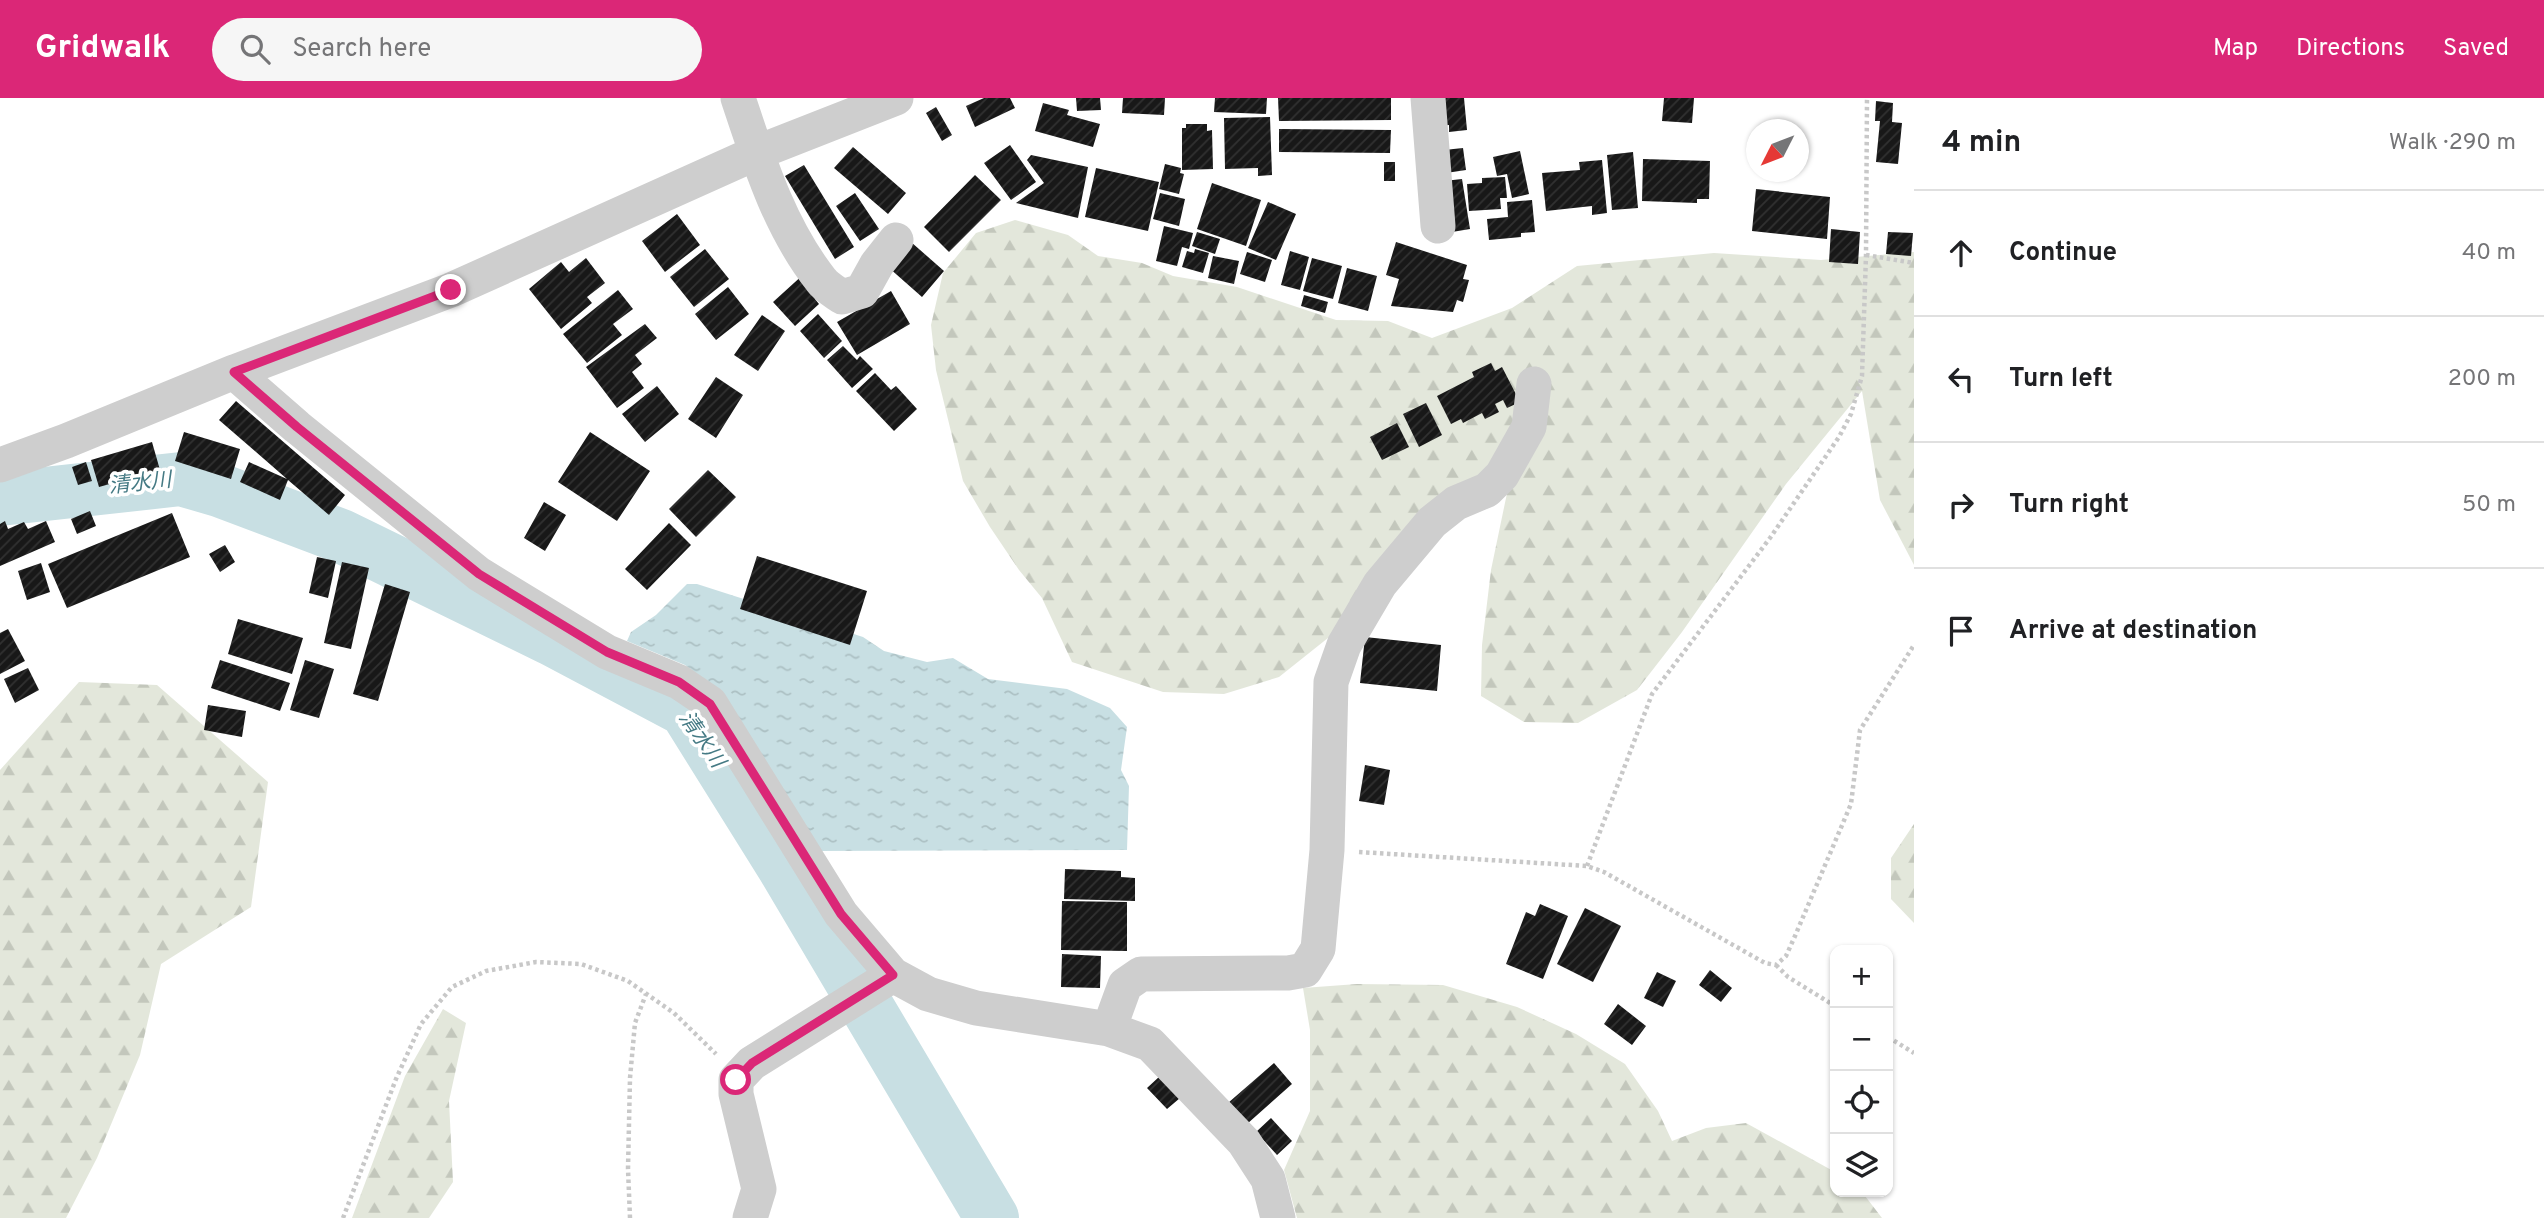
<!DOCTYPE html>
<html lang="en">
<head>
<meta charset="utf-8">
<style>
	:root { --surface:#fff; --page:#f6f6f6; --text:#202124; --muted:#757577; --line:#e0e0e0; --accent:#db2777 }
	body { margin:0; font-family:Overpass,"Noto Sans JP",sans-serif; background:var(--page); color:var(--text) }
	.controls { position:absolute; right:21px; bottom:21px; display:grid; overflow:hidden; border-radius:14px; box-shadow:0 2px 5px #0004 }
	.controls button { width:63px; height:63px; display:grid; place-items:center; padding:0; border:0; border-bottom:2px solid var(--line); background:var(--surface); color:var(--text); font:35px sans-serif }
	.compass { position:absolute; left:1746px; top:21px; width:63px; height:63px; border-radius:50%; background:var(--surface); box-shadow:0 2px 5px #0004; rotate:228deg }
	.stop { position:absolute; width:21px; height:21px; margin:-16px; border:5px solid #db2777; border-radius:50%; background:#fff }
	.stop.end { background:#db2777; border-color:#fff; box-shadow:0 2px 7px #0008 }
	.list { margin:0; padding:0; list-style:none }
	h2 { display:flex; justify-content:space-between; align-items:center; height:91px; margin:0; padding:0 28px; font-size:30px }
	h2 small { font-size:23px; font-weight:400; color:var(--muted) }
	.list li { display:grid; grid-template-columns:46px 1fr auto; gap:21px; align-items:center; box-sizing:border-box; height:126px; padding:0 28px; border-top:2px solid var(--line) }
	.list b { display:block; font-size:26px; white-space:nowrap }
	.list em { font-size:23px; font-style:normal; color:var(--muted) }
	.icon { flex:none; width:38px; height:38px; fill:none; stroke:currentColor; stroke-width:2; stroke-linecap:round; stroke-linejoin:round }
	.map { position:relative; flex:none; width:1914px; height:1120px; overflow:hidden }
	header { display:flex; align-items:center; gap:42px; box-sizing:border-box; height:98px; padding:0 35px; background:var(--accent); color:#fff }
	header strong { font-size:33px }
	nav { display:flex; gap:38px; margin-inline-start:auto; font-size:24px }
	.search { width:490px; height:63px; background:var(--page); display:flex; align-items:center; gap:18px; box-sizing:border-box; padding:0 24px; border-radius:38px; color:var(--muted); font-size:26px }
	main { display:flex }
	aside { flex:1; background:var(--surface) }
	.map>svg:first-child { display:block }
	.forest { fill:url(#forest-firs) }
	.water { fill:url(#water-ripples) }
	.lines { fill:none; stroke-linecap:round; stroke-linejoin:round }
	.river { stroke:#c8dfe3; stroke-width:54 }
	.building { fill:url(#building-hatch) }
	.path { stroke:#c8c8c8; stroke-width:4.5; stroke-dasharray:3.5 3.5; stroke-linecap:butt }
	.minor { stroke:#cecece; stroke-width:35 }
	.route { stroke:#db2777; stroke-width:9 }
	.labels { text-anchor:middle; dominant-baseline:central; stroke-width:7; stroke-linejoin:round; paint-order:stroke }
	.water-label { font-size:21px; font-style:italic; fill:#457a84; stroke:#fff }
</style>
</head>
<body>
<header>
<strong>Gridwalk</strong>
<div class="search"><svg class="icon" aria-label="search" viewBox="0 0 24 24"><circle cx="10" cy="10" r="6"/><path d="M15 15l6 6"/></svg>Search here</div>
<nav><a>Map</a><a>Directions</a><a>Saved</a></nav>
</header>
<main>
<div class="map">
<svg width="1914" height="1120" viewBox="0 0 1914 1120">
	<defs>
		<pattern id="forest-firs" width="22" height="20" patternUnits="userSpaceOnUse" patternTransform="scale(1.75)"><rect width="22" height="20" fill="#e3e7db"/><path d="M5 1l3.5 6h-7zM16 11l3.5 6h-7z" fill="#c3c7bc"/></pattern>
		<pattern id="water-ripples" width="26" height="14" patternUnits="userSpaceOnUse" patternTransform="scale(1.75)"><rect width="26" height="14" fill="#c8dfe3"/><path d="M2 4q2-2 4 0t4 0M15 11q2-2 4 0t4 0" fill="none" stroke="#acc0c3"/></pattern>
		<pattern id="building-hatch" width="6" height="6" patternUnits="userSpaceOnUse" patternTransform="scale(1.75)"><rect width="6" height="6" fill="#181818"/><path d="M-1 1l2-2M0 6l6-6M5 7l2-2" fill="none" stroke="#313131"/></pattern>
	</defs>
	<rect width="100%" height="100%" fill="#fff"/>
	<!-- forest -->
	<path class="forest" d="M1015 122 1068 137 1098 158 1142 165 1173 178 1237 189 1336 222 1388 223 1432 240 1512 210 1577 168 1714 155 1821 162 1914 154V467L1880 402 1862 293 1786 386 1682 534 1637 592 1578 625 1524 624 1481 598 1482 547 1491 472 1511 376 1338 532 1279 579 1224 596 1163 594 1072 564 1042 500 1019 472 990 429 963 383 936 272 931 227 943 175 976 135Z
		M79 584 157 587 268 684 251 809 161 866 140 957 97 1060 66 1120H0V672Z
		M1914 726V825L1891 801V760Z
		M1357 886 1443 887 1517 909 1576 936 1625 966 1658 1013 1672 1043 1706 1030 1746 1025 1835 1074V1094H1862L1882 1120H1297L1284 1072 1310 1013V932L1303 890Z
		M443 911 466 925 449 1003 453 1084 429 1120H352L405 978Z"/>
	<!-- water -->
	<path class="water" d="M687 486H697L863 539 884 553 927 564 953 560 988 581 1067 591 1110 610 1127 629 1121 672 1129 688 1127 752 818 753 720 596 685 567 627 543 631 534 656 517Z"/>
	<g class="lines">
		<!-- river -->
		<path class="river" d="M0 401 181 381 219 392 341 438 552 541 686 612 784 769 992 1120"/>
	</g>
	<!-- building -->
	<path class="building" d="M984 0H1010L1015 10 975 29 966 8Z
		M1076 0H1100L1101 12 1077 13Z
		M1123 0H1165L1164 17 1122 15Z
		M1215 0H1267L1266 16 1214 14Z
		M1278 0H1391V22L1279 23Z
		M1436 0H1464L1467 32 1449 34V27L1439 28Z
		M1664 0H1694L1692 25 1662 23Z
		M1876 3 1893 5 1892 24 1902 25 1898 66 1876 64 1880 23H1875Z
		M1043 5 1069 12 1067 17 1100 26 1093 49 1035 33Z
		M936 9 952 37 942 43 926 15Z
		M1270 19 1272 77 1258 78V70L1225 71 1224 20Z
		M1186 26H1207V33L1212 32 1213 71 1182 72V30H1186Z
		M1279 31 1391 32 1390 55 1279 54Z
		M1010 47 1036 84 1011 102 984 65Z
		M853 49 906 95 888 116 834 70Z
		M1463 50 1466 72 1446 75 1444 52Z
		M1520 53 1529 96 1512 100 1507 76 1497 78 1493 59Z
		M1633 54 1638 110 1612 112 1607 57Z
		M1031 57 1088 69 1078 120 1016 105 1044 85 1027 62Z
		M1643 61 1710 63 1709 101H1697V105L1642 103Z
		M1602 62 1607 115 1592 117V108L1546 113 1542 75 1580 72 1579 64Z
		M1384 64H1395V83H1384Z
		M1165 66 1181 70 1180 75 1184 76 1179 96 1159 91Z
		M804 67 854 149 835 161 785 78Z
		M1096 70 1159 84 1148 133 1085 119Z
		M975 77 1001 102 949 154 924 129Z
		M1505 79 1507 100H1500L1501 111 1469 113 1467 86 1482 85V80Z
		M1462 81 1470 131 1452 134 1444 83Z
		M1212 85 1261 102 1246 148 1197 131Z
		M1756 91 1830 99 1827 141 1752 133Z
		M855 95 879 131 860 143 836 108Z
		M1160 95 1185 101 1179 128 1153 121Z
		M1532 102 1535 134 1521 135V139L1489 142 1487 121 1508 119 1507 104Z
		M1268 104 1296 116 1276 162 1248 150Z
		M677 116 700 147 665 174 642 143Z
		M1164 128 1193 135 1189 151 1182 149 1177 168 1156 163Z
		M1831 131 1860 134 1858 166 1829 164Z
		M1197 134 1220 141 1215 156 1192 148Z
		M1888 134 1913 135 1911 158 1886 156Z
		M911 144 944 173 922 199 888 169Z
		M1396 144 1467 167 1463 181 1469 182 1463 204 1457 202 1453 214 1391 208 1399 181 1386 177Z
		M705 151 729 181 694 209 670 179Z
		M1195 151 1209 155 1203 175 1182 169 1187 153 1194 155Z
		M1290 153 1309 159 1300 192 1281 187Z
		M1247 154 1272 162 1265 184 1240 176Z
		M1213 158 1239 163 1234 186 1208 180Z
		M586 160 605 185 587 199 592 205 561 231 529 191 561 164 569 174Z
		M1312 160 1342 168 1333 201 1303 193Z
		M1347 170 1377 178 1368 213 1338 205Z
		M805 175 815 201 819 206 795 228 773 204Z
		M728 189 749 216 716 242 695 216Z
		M618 192 633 211 613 226 622 237 587 265 563 236Z
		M891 193 910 226 857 257 837 224Z
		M1304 197 1328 204 1325 215 1301 208Z
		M818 216 842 243 824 260 800 233Z
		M762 217 785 233 758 273 734 257Z
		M645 226 657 240 635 257 642 266 632 274 644 290 617 310 586 269Z
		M843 248 857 262 860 258 873 271 852 290 827 262Z
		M1491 265 1495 273 1502 269 1520 304 1507 310 1503 302 1495 306 1499 314 1485 321 1482 315 1463 325 1461 321 1451 326 1437 298 1474 279 1472 274Z
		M875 275 891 292 896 288 917 311 894 333 856 293Z
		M716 279 743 297 716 340 688 321Z
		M657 288 679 316 645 344 622 316Z
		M236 303 345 397 329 417 288 382 280 402 240 384 249 364 287 381 219 322Z
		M1426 305 1442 337 1419 349 1403 316Z
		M1397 325 1409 349 1382 362 1370 339Z
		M184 334 240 351 231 381 175 363Z
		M590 334 650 373 617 423 558 384Z
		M152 344 160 372 99 389 91 362Z
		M86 364 92 383 78 387 72 369Z
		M708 372 736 399 696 439 669 411Z
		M544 404 566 417 545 453 524 440Z
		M90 413 96 428 77 436 71 421Z
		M172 415 190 459 67 510 48 466Z
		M5 423 8 431 24 424 28 431 46 423 55 444 0 468V426Z
		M669 425 691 447 647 492 625 471Z
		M225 447 235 464 220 474 209 456Z
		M757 458 867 493 850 547 740 511Z
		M317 459 336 463 328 500 309 495Z
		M342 464 369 470 351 551 324 545Z
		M41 465 50 494 27 502 18 473Z
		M385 486 410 494 378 603 353 596Z
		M238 521 303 540 292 576 228 556Z
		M8 531 25 563 0 576V535Z
		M1365 539 1441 547 1437 593 1360 585Z
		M220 562 290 585 280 613 211 590Z
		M305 562 334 571 319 620 290 612Z
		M28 570 39 592 15 605 4 581Z
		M208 607 246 613 242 639 204 632Z
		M1365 667 1390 672 1384 707 1359 703Z
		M1065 771 1121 773V779L1135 780V803L1064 801Z
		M1062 803 1127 804V853L1061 852Z
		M1540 806 1568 818 1543 881 1506 866 1526 814 1535 818Z
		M1585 810 1621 828 1593 884 1557 866Z
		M1062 856 1101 858 1100 890 1061 889Z
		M1710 872 1732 890 1721 904 1699 887Z
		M1657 874 1676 883 1663 909 1644 900Z
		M1618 906 1646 928 1632 947 1604 926Z
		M1274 965 1292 986 1247 1026 1228 1005Z
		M1160 978 1180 1000 1167 1011 1147 990Z
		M1271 1020 1292 1043 1277 1057 1256 1034Z"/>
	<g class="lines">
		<!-- path -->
		<path class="path" d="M1866 157 1914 165
			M1359 754 1587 768 1604 774 1765 865 1776 867 1786 858 1795 838 1851 706 1860 632 1914 547
			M1587 768 1652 596 1770 440 1839 339 1851 316 1862 278 1866 157 1867 0
			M1776 867 1788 879 1835 908
			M1888 939 1914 955
			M343 1120 396 981 421 926 452 889 486 873 536 864 581 866 628 883 674 915 716 956
			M630 1120 628 1071 630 980 635 925 646 896"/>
		<!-- minor -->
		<path class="minor" d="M738 0C759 63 779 129 821 182 826 189 835 194 842 199L862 193 877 166 896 142
			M1428 0 1438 128
			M234 274 297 329 479 476 607 554 679 584 710 605 841 816 893 877 928 896 976 910 1109 931 1150 946 1244 1044 1268 1081 1278 1120
			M0 367 66 343 234 274 451 192 756 55 896 0
			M1109 931 1125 887 1141 876 1288 875 1305 872 1318 851 1327 752 1331 584 1344 547 1380 486 1432 424 1456 405 1487 392 1502 377 1529 329 1534 286
			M750 1120 759 1091 736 996V982L752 965 893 877"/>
	</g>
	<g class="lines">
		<!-- route -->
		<path class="route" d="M451 192 234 274 297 329 479 476 607 554 679 584 710 606 841 816 893 877 752 965 736 982"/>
	</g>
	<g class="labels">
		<!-- water labels -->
		<g class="water-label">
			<text transform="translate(140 386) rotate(-6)">清水川</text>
			<text transform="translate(701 642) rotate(55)">清水川</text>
		</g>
	</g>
</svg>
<div class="controls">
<button>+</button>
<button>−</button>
<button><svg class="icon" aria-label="locate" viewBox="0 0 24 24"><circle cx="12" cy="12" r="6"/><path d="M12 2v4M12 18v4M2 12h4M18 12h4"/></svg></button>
<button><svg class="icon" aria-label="layers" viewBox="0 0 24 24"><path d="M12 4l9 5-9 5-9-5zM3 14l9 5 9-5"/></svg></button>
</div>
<svg class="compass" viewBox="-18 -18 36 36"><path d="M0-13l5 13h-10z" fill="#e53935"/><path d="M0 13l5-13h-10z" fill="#757577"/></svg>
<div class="stop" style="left:736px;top:982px"></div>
<div class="stop end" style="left:451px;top:192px"></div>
</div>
<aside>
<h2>4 min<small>Walk · 290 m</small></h2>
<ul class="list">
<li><svg class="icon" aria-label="ahead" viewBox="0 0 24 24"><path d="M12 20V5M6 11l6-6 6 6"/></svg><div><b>Continue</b></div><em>40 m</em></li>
<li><svg class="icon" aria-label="left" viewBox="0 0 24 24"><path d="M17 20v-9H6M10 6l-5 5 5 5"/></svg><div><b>Turn left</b></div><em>200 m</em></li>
<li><svg class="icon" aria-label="right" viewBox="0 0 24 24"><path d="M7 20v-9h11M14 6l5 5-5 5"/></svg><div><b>Turn right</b></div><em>50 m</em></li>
<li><svg class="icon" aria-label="arrive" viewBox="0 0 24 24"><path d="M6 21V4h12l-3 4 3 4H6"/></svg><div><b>Arrive at destination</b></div></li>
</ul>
</aside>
</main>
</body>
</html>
